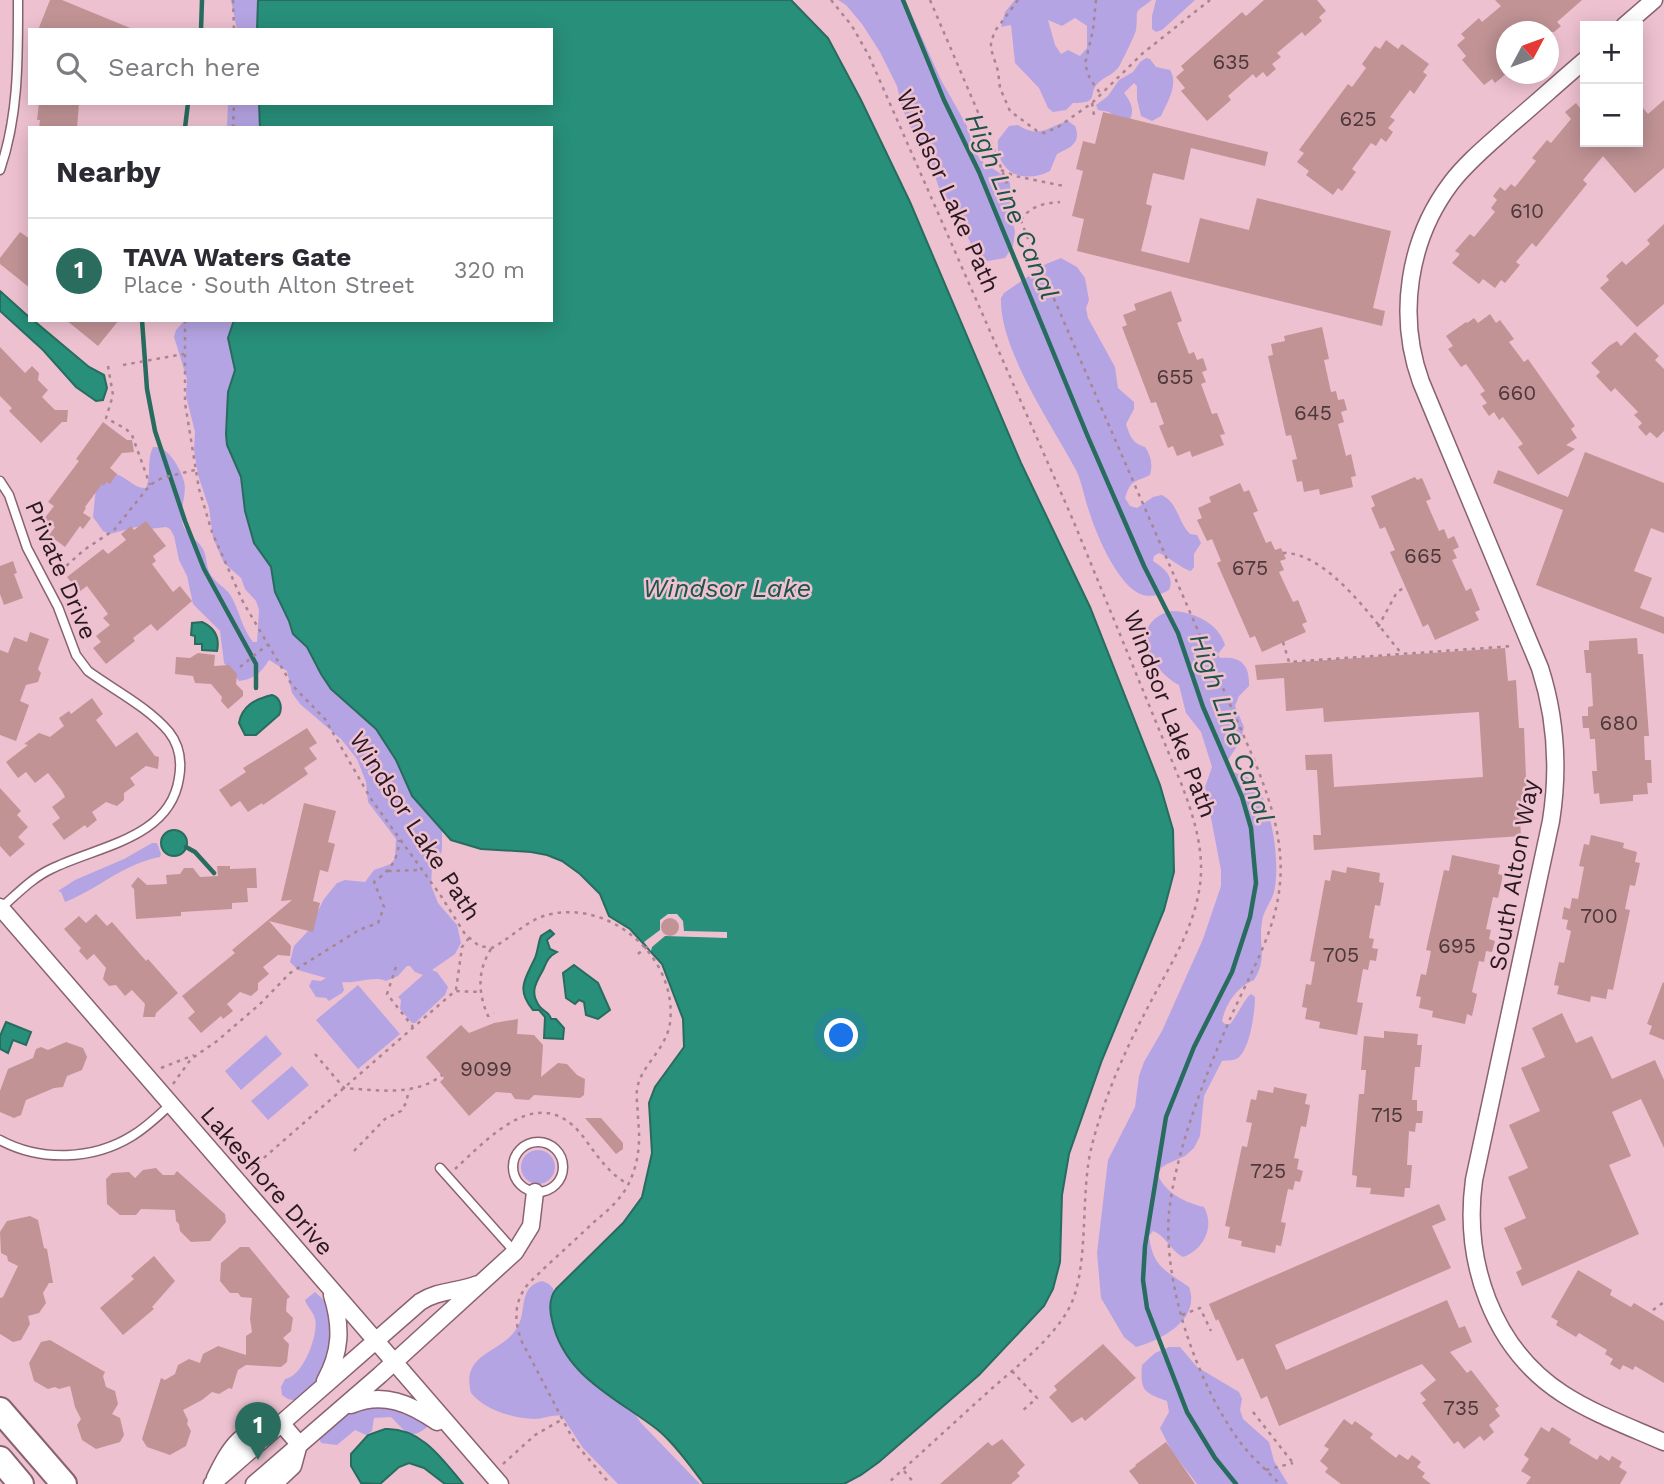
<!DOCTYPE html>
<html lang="en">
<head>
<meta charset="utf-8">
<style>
	:root { --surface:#fff; --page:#f7f7f7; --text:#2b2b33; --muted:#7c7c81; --line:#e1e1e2; --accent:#2a6d5e }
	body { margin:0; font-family:"Work Sans",sans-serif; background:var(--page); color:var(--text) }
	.controls { position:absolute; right:21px; top:21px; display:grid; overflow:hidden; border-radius:0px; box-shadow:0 4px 18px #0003 }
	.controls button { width:63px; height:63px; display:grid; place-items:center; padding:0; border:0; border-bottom:2px solid var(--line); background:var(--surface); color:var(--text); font:35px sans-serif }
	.compass { position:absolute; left:1496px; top:21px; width:63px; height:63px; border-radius:50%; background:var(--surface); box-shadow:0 4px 18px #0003; rotate:49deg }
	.you { position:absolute; left:842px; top:1036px; width:24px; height:24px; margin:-18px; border:5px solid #fff; border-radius:50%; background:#1a73e8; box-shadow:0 0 0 10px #1a73e833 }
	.badge { display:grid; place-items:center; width:46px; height:46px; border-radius:50%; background:var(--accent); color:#fff; font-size:23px; font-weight:700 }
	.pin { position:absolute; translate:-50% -58px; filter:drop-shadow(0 2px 4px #0008) }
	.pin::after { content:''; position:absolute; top:37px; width:24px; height:21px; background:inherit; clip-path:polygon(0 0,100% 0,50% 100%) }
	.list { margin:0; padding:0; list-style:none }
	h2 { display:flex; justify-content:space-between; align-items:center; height:91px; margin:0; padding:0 28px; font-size:30px }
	h2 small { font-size:23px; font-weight:400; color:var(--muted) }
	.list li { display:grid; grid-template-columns:46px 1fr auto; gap:21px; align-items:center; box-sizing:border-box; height:105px; padding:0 28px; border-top:2px solid var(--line) }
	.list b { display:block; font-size:26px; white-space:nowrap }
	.list p { margin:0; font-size:23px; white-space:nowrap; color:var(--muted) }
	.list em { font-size:23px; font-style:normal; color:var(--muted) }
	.icon { flex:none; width:38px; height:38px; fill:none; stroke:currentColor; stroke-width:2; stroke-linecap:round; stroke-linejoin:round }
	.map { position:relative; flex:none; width:1664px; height:1484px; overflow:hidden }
	.search { position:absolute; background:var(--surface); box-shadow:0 4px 18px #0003; left:28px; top:28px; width:525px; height:77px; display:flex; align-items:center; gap:18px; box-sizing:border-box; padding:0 24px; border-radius:0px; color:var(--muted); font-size:26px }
	.panel { position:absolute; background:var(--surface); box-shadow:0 4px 18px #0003; left:28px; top:126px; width:525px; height:196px; border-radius:0px }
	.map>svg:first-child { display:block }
	.green { fill:#b5a4e3; fill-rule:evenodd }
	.water { fill:#288f7a; stroke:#286c5f; stroke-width:2 }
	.pier { fill:#eec1d0 }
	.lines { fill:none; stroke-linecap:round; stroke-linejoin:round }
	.stream { stroke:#286c5f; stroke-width:4.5 }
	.building { fill:#c19395 }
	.lane-casing { stroke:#896270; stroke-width:11 }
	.street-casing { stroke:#896270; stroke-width:19 }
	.primary-casing { stroke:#896270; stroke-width:28 }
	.path { stroke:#a78591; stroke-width:2.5; stroke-dasharray:3.5 5; stroke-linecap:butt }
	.lane { stroke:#fff; stroke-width:8 }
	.street { stroke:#fff; stroke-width:16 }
	.primary { stroke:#fff; stroke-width:24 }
	.labels { text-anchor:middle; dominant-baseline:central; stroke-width:5; stroke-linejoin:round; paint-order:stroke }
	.number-label { font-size:21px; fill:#4f383c }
	.street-label { font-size:24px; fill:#29191f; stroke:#eec1d0 }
	.water-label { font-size:26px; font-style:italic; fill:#1d5348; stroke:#eec1d0 }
</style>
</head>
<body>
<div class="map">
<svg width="1664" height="1484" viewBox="0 0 1664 1484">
	<rect width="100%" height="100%" fill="#eec1d0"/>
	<!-- green -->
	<path class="green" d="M231 0H268L265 30H237Z
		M838 0H905L941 80 967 126 975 152 983 162 1007 178 1010 183 1011 212 1015 232 1013 246 1005 258 988 261 977 257 964 229 940 191 931 164 912 130 902 108 897 86 880 52 862 24 846 5Z
		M1015 0H1152C1131 15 1139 8 1136 30 1136 33 1122 61 1120 65 1115 74 1106 76 1099 82 1086 94 1102 103 1073 103L1066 110 1053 112 1048 108 1039 88 1015 63 1011 25 1001 27 1005 12ZM1075 18 1087 26V48L1080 56 1068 50 1061 54 1055 45 1048 20 1062 26Z
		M1156 0H1195L1162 30 1156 32 1152 29V16Z
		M1146 58 1150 59 1156 67 1170 70C1179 84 1167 103 1161 116L1152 121 1141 116 1137 99V86L1134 83 1124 93C1130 101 1135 108 1130 120L1121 121 1109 112 1098 110 1096 105 1108 96 1119 80 1133 72 1140 62Z
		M228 103H266V128H227Z
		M1068 121 1075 126C1082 144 1069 148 1057 154L1050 171C1023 185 995 172 998 140L1009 126 1018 125C1040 139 1047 127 1068 121Z
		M1061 258 1077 267 1085 278 1089 300 1086 308 1088 318 1115 367 1118 388 1134 402V409L1126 424C1130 436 1132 443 1145 447 1151 456 1153 464 1150 475 1134 483 1131 479 1125 498L1130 506 1137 508 1153 497 1162 495C1178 503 1178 522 1190 534L1197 535 1201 543 1194 554V567L1191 571C1184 570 1169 557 1159 553L1154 556 1153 561C1164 568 1175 577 1169 590 1159 596 1148 598 1138 593 1116 581 1096 534 1089 511 1084 497 1082 482 1076 470 1052 425 999 349 1001 298L1004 293 1046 264Z
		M185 320H244L369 711 442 824V851L432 869 431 885 438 903 457 925 461 943 455 954 432 970 437 972 448 987 445 995 415 1023H412L400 1009 401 1000 398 997 423 975 415 972 410 966H407L398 976 386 981C373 975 357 984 342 982L344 990 342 993 329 1001 326 998 316 997 309 986 312 980 321 981 326 978 298 970 290 962 294 946 308 931 324 899 337 883 345 880 365 882 374 870 391 864 395 858 396 839 368 802 366 782 357 759 341 739 300 704 292 693 287 671 269 660C262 672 253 680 239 681L224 663 220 631 193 604 187 576 179 560 174 536 170 529 166 527 149 529 136 527 110 534 103 531 93 517 96 487 116 474C127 477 134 489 146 488 152 475 146 461 153 447 168 445 180 468 184 481 188 497 176 514 185 529 189 536 199 541 203 549 208 559 205 570 214 579 220 586 228 589 232 598 240 613 242 628 253 642H257L259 610 256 601 245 589 241 578 224 563 213 538 209 508 198 475 194 450 195 432 186 396 187 379 174 337 176 330Z
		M1171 611C1192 611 1219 623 1225 645L1218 654 1220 658C1240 656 1250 664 1249 686L1239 696 1235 706 1244 727 1241 740 1226 763 1229 770C1235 774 1244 774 1249 778 1272 796 1281 865 1274 892 1271 903 1263 911 1262 922 1258 946 1268 958 1254 980 1237 987 1226 1003 1222 1021L1225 1024H1230C1238 1015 1244 999 1251 994L1255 997C1255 1012 1250 1049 1238 1058 1234 1061 1228 1060 1222 1061L1204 1096 1200 1136 1194 1148 1185 1156 1167 1164 1161 1168 1158 1175C1165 1193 1186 1203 1204 1207 1215 1226 1204 1250 1183 1257 1171 1251 1165 1235 1153 1231L1149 1236C1153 1267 1165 1270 1189 1287 1201 1319 1162 1340 1136 1347L1124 1337 1101 1298 1097 1253 1108 1160 1135 1107 1139 1076 1144 1062 1162 1031 1203 939 1221 886V870L1205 787 1212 767 1201 732 1186 713 1179 685C1150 670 1126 623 1171 611Z
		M152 843H157L161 854 160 857C122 864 99 889 65 902L61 892 58 891 75 880 124 859Z
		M358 985 400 1034 358 1069 316 1020Z
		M266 1035 282 1054 241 1090 225 1071Z
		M292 1066 309 1085 268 1120 251 1101Z
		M521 1167a17 17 0 1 1 34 0a17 17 0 1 1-34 0Z
		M542 1281C550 1284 553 1286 555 1294L641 1423 700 1484H618L583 1448 562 1416C553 1414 544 1419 534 1419 512 1418 485 1410 471 1393 460 1351 504 1354 518 1326 527 1310 518 1287 542 1281Z
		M315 1292 327 1303 337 1327 322 1379 297 1401 288 1399 282 1395 281 1387 285 1379C303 1377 319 1334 315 1319 313 1311 307 1307 305 1300Z
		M1169 1347H1180L1197 1367 1239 1392 1242 1399 1240 1410 1243 1419 1269 1442 1274 1461 1288 1484H1197L1171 1450 1160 1428 1169 1412 1167 1401C1144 1393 1140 1391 1142 1365L1155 1353Z
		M380 1400 429 1425C409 1444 404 1429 391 1417L374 1418 372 1431 366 1435 355 1430 337 1445 321 1443 319 1438 345 1408Z"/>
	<!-- water -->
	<path class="water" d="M258 0H791L828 38 861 100 910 202 1021 463 1090 607 1160 785 1173 830 1174 872 1164 910 1102 1060 1069 1154 1062 1195 1060 1262 1053 1289 1044 1306 979 1375 879 1462 861 1475 844 1484H704C690 1466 676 1445 658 1430 617 1398 564 1377 552 1320 549 1308 549 1298 556 1289L623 1223 642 1197 652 1153 649 1103 655 1087 684 1047 683 1019 662 964 630 929 609 916 600 894 580 874 562 861 547 855 531 852 481 849 451 840 412 796 396 760 376 729 331 689 321 674 307 647 293 634 289 621 275 592 271 567 254 543 245 511 241 477 227 445 226 434 228 392 235 370 228 338 234 320H551V128H260L259 103H551V30H257Z
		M0 291 30 318V320H33L89 367 104 375 107 388 103 400 96 401 76 387 43 350 0 311Z
		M202 622C215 628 220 637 217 651L202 650V644H195V636L191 635 192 623Z
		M272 695C280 697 283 707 279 715L256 735H245L239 723C242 706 255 699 272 695Z
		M161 843a13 13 0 1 1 26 0a13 13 0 1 1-26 0Z
		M550 930 554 934 547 940 550 949 557 952C548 957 547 961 543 970 536 983 529 992 540 1007 545 1013 549 1011 551 1019H556L564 1028 563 1039 544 1038 545 1017 539 1010H533C515 989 526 978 535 958 538 951 538 943 541 936Z
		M574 965 598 983 610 1010 598 1019 586 1015 584 1002 579 1000 575 1004 566 998 563 973Z
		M6 1022 31 1032 26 1045 13 1040 8 1053 0 1049V1036Z
		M385 1429C421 1427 443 1460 463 1484H445L424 1468 409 1463 399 1467 380 1484 361 1483 351 1466V1454L368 1435Z"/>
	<!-- pier -->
	<path class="pier" d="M668 914H677L683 921 684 931 727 932V938L665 936 652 947 651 951 644 942 660 930V920Z"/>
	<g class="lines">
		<!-- stream -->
		<path class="stream" d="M903 0 944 100 979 172 1088 437 1144 566 1178 633 1203 707 1242 797 1251 828 1256 883 1250 917 1232 972 1194 1047 1166 1117 1145 1246 1143 1280 1147 1308 1187 1412 1215 1458 1236 1484
			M201 30 202 0
			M185 128 188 103
			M142 320 147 389 155 431 185 521 204 569 256 664V688
			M186 847 195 852 214 873"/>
	</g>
	<!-- building -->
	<path class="building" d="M50 0H62L135 30H38Z
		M1264 0H1317L1326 11 1319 17 1322 21 1305 36 1302 32 1277 53 1281 57 1272 64 1276 69 1267 77 1263 72 1256 78 1253 74 1228 96 1231 100 1207 121 1181 91 1185 88 1176 77 1184 70 1181 66 1242 12 1246 16Z
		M1495 0H1582L1557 22 1561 26 1554 32H1507V73L1495 83 1492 79 1484 85 1462 60 1466 56 1457 45 1465 38 1461 34 1479 18 1482 22 1501 6Z
		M1386 40 1398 49 1402 44 1429 64 1423 72 1427 75 1414 94 1410 90 1390 117 1395 120 1388 128 1393 132 1386 142 1381 138 1376 146 1371 143 1352 169 1356 172 1342 191 1338 188 1333 195 1306 175 1309 171 1297 162 1304 153 1299 150 1348 84 1352 87 1366 68 1362 64 1375 46 1380 49Z
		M1664 100V168L1635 193 1603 156 1583 180 1587 184 1536 247 1532 243 1516 262 1520 265 1505 283 1501 280 1495 288 1483 279 1479 284 1452 263 1460 254 1455 251 1470 234 1474 237 1495 212 1491 208 1497 200 1493 196 1500 187 1505 191 1511 184 1515 187 1536 161 1532 158 1547 140 1551 143 1571 119 1565 112 1576 103 1585 114V142H1638V102L1648 114Z
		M39 103H79L77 128H39L40 120H37Z
		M1103 112 1268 152 1265 166 1191 148 1184 180 1153 173 1146 204 1152 206 1141 251 1189 263 1200 218 1249 230 1257 198 1391 231 1373 308 1385 311 1382 326 1077 251 1084 219 1072 216 1083 171 1076 169 1083 141 1095 144Z
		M1664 224V304L1637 327 1600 288 1609 280 1606 276 1622 261 1626 265 1650 244 1647 240Z
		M20 232 30 239V288L0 264V258Z
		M1171 291 1182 321 1177 323 1189 354 1194 352 1197 360 1203 358 1207 370 1202 372 1206 382 1201 384 1212 414 1217 413 1225 434 1220 435 1224 445 1192 457 1190 451 1177 456 1173 446 1168 448 1159 426 1164 424 1156 402 1151 403 1122 327 1127 325 1123 315 1136 310 1134 304Z
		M1490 314 1496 323 1500 320 1514 339 1509 342 1524 362 1528 359 1575 426 1571 429 1577 438 1566 445 1575 449 1538 475 1518 447 1523 444 1503 417 1499 420 1494 412 1489 416 1482 406 1487 403 1480 394 1485 391 1466 364 1461 367 1448 349 1453 346 1446 336 1466 322 1467 323 1474 318 1478 323Z
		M66 320H119L98 346Z
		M1322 327 1329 359 1324 360 1331 392 1336 391 1338 400 1344 399 1347 410 1341 412 1344 422 1338 424 1346 456 1351 454 1356 476 1351 477 1353 487 1320 495 1319 489 1304 492 1302 481 1297 482 1292 460 1297 459 1291 435 1286 436 1268 356 1273 355 1271 344 1285 341 1284 336Z
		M1635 332 1659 356 1655 360 1664 369V431L1657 438 1650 432 1646 436 1638 427 1642 423 1634 415 1638 412 1615 388 1611 392 1596 376 1600 372 1591 363 1609 346 1617 341 1621 346Z
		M0 347 25 373 32 366 39 373 38 380 48 390 42 397 55 410H68L67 422H62L41 443 9 411 12 408 0 396Z
		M103 422 127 440H132L134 452 122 453 110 468 117 474 110 484 107 482 103 486 102 484 85 507 86 508 83 513 91 518 83 529 80 526 65 547 49 535 55 527 44 519 54 506 48 502 79 461 76 459Z
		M1585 452 1664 483V533L1651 528 1634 571 1652 578 1640 608 1664 617V634L1536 585 1563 510 1493 483 1498 470 1568 497Z
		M1415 477 1417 480 1422 478 1431 499 1426 501 1439 531 1444 529 1448 539 1454 536 1459 547 1453 550 1457 558 1452 560 1466 591 1471 588 1480 610 1475 612 1479 620 1435 640 1428 624 1423 627 1390 552 1395 550 1385 527 1380 529 1371 508 1375 506 1371 496Z
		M1240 483 1244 492 1249 490 1258 511 1253 513 1266 543 1271 541 1275 550 1281 548 1286 559 1280 561 1284 570 1279 572 1293 602 1298 600 1307 622 1302 624 1306 632 1262 652 1255 636 1250 638 1217 563 1221 561 1212 539 1207 541 1197 520 1202 518 1198 508 1211 502 1209 497Z
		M146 521 166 546 153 556 156 561 152 564 173 592 180 586 192 601 157 631 151 624 133 638 135 641 106 664 93 648 101 642 96 636 110 625 103 618 108 614 87 586 79 592 67 577 103 549 108 554 126 540 121 534 131 526 134 530Z
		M13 561 17 573 14 574 23 598 4 605 0 594V566Z
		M30 632 49 639 38 669 41 673 38 682 26 685 20 701 29 705 16 741 0 735V650L8 653 14 637 27 642Z
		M1637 638 1638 654H1643L1649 736H1644L1645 760H1651L1652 783H1647L1648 794 1633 795V801L1600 804 1599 793 1594 794 1592 771H1597L1595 739H1590L1589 728H1583L1582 716H1588V707L1593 706 1591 673H1586L1584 650H1589V641Z
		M1505 648 1508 681 1516 680 1519 728H1524L1527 803H1519L1521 836 1314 850 1313 835H1321L1317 770H1306L1305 755 1332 754 1334 787 1483 777 1479 712 1324 722 1323 708 1286 711 1284 678 1257 680 1255 665Z
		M198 653 215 655 214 666 229 665 237 674 236 684 243 691V696L228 709 221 701 222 697 211 684 195 683 193 676 175 674 176 657 190 658Z
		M92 698 103 714 96 720 116 747 137 732 155 756 159 757 158 769 146 766 130 778 135 785 124 793V800L117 806 106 802 92 812 97 820 87 828 85 825 64 840 52 824 60 818 52 807 65 797 62 791 48 773 35 783 26 772 18 778 6 762 28 745 24 744 39 733 50 737 64 726 59 718 69 711 71 714Z
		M307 728 317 743 309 748 317 759 304 768 308 774 263 805 262 803 248 812 240 801 231 807 219 790 246 772 243 768Z
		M0 788 21 811 17 815 28 827 18 837 25 844 10 857 0 846Z
		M304 803 336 811 328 842 335 844 328 872 320 870 313 901 320 903 313 932 269 921 291 946 290 956 278 955 263 967 269 974 258 983V990L251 996 240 992 227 1004 233 1011 223 1019 221 1016 201 1033 188 1018 195 1012 182 996 235 953 232 950 292 900 281 901Z
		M1591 835 1624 843 1623 848 1637 852 1635 862 1640 863 1635 886 1630 885 1625 909 1630 910 1613 990 1608 989 1606 999 1591 996 1590 1002 1557 994 1559 986 1554 985 1559 962 1564 963 1571 931 1566 929 1568 920 1562 919 1564 907 1570 909 1572 898 1578 899 1584 867 1579 866 1584 844 1589 845Z
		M1452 855 1500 865 1498 874 1503 875 1498 898 1493 897 1486 929 1491 930 1489 939 1495 941 1492 952 1486 951 1484 962 1479 961 1472 992 1477 994 1472 1016 1467 1014 1465 1024 1432 1017 1433 1011 1419 1008 1421 997 1416 996 1421 974 1426 975 1431 951 1426 950 1444 870 1449 871Z
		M217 866H230V869L256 868 257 888H247L248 902 232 903V909L181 912V916L136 919 134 889 131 886 138 877 147 885 167 884 166 875 180 874 184 868H193L200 877 218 876Z
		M1347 867 1380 873 1379 882 1384 883 1380 906 1375 905 1369 938 1374 939 1372 948 1378 949 1376 961 1370 960 1368 970 1363 969 1357 1002 1363 1003 1357 1035 1319 1028 1320 1022 1305 1019 1307 1008 1302 1007 1306 984 1311 985 1315 962 1310 961 1325 880 1330 881 1332 870 1346 873Z
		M96 914 107 926 112 922 146 961 148 959 178 993 156 1013 155 1017H143L145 1004 132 990 125 996 116 985 109 986 103 979 106 968 94 954 87 960 79 951 81 948 64 929 79 916 86 923Z
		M661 927a9 9 0 1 1 18 0a9 9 0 1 1-18 0Z
		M1663 982 1664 983V1040L1649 1034 1652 1026 1647 1024Z
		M1562 1013 1576 1043 1592 1036 1612 1079 1655 1060 1664 1080V1148L1641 1099 1612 1112 1631 1156 1609 1165 1639 1234 1522 1286 1516 1272 1522 1269 1504 1228 1526 1218 1508 1177 1528 1168 1509 1125 1540 1111 1521 1068 1545 1057 1532 1028Z
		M518 1019 517 1034 534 1035 543 1045 541 1077 558 1063 567 1064 577 1075 585 1079 584 1095 580 1098 534 1095 529 1100 515 1099 511 1093 496 1092 469 1116 440 1082 444 1078 426 1057 461 1025 469 1033 494 1023Z
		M1384 1031 1418 1034 1417 1045H1422L1420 1067H1415L1412 1100H1417V1111H1423L1422 1123H1416L1415 1132 1409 1131 1407 1165H1412L1410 1188H1405L1404 1197 1370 1194 1371 1188 1356 1187 1357 1176 1352 1175 1359 1094H1364L1366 1070H1361L1364 1036 1384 1038Z
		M66 1042 83 1048 87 1057 82 1070 67 1076 63 1087 54 1088 26 1100 21 1115 14 1118 0 1112V1091L8 1069 33 1058 36 1049 41 1047 48 1050Z
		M1274 1087 1307 1094 1305 1104 1310 1105 1306 1127 1301 1126 1294 1158 1299 1159 1297 1169 1303 1171 1300 1182 1295 1181 1293 1190 1288 1189 1281 1222 1286 1223 1281 1246 1276 1245 1275 1253 1241 1246 1242 1241 1228 1238 1230 1227 1225 1226 1242 1146 1247 1147 1252 1123 1246 1122 1251 1099 1256 1100 1258 1090 1273 1093Z
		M585 1118H601L623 1143V1149L616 1154Z
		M156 1168 163 1175H174L177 1171 225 1214 226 1222 210 1241 191 1242 180 1231 179 1224 176 1221 175 1210 141 1209 136 1215H120L107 1204 106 1179 112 1173 129 1172 135 1178 143 1170Z
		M1439 1204 1446 1220 1432 1226 1451 1268 1275 1345 1286 1370 1447 1300 1459 1328 1465 1326 1472 1342 1450 1352 1467 1373 1471 1370 1499 1406 1495 1409 1500 1416 1489 1425 1494 1432 1484 1441 1480 1436 1464 1449 1458 1441 1454 1444 1422 1403 1426 1400 1420 1393 1436 1380 1422 1364 1279 1426 1267 1396 1261 1399 1243 1358 1237 1361 1218 1319 1216 1321 1209 1304Z
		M30 1216 38 1220 44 1248 47 1249 53 1283H49L43 1293 46 1303 39 1313 28 1316 30 1324 21 1340 13 1342 0 1334V1298L3 1297 18 1266 8 1261 7 1256 1 1253 0 1232 7 1221Z
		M240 1247H249L290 1297 287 1299 286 1311 293 1318 291 1331 283 1338 289 1344 287 1362 281 1367 246 1365 238 1370 232 1389 229 1388 219 1394 212 1392 202 1400 183 1410 188 1420 187 1424 191 1431 186 1446 170 1455 147 1447 142 1439 161 1378 165 1380 175 1374 178 1365 189 1359 200 1363 203 1354 218 1346 246 1355V1336L252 1332 250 1319 252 1298 241 1297 238 1293H230L220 1281 221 1263Z
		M154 1256 175 1281 152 1307 154 1309 123 1335 100 1308 134 1279 131 1276Z
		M1578 1270 1612 1290 1610 1295 1631 1307 1634 1303 1664 1321V1383L1635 1366 1633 1370 1623 1365 1620 1370 1610 1364 1613 1359 1605 1354 1607 1350 1579 1333 1576 1337 1556 1325 1558 1321 1551 1317Z
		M50 1340 105 1372 103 1376 106 1387 115 1391 118 1404 112 1414 120 1418 124 1435 120 1442 96 1449 82 1440 77 1425 81 1419 75 1407 70 1386 59 1389 55 1387 48 1389 34 1381 29 1363 41 1342Z
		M1103 1344 1136 1378 1085 1421 1082 1417 1072 1423 1049 1397 1057 1390 1054 1386Z
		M1344 1419 1352 1425 1355 1421 1373 1434 1370 1438 1396 1458 1399 1454 1408 1460 1412 1455 1421 1462 1417 1467 1425 1473 1422 1477 1431 1484H1341L1325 1472 1328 1468 1320 1461 1329 1449 1324 1446Z
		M1541 1427 1549 1432 1552 1427 1571 1439 1569 1443 1597 1460 1600 1455 1609 1461 1612 1456 1622 1462 1619 1467 1627 1472 1620 1484H1526L1531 1477 1521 1471 1529 1459 1524 1455Z
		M1002 1439 1025 1465 1017 1473 1020 1476 1011 1484H940L988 1442 992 1446Z
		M1166 1442 1182 1465 1195 1484H1139L1129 1471 1136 1466 1135 1465Z"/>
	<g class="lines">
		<defs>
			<path id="lane" d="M0 170C19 115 18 57 18 0
				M0 481 9 495 27 548 58 607 76 655 88 671C114 690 148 707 169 732 180 746 182 761 179 778 170 839 97 846 51 869 32 878 17 894 1 908
				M0 1140C41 1162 93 1160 132 1136 147 1127 159 1115 171 1104
				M513 1167a25 25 0 1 1 50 0a25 25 0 1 1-50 0Z
				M440 1168 515 1252"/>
			<path id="street" d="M1624 26 1654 0
				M1585 60C1559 82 1534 105 1508 127 1488 145 1467 162 1451 183 1408 240 1397 316 1421 382L1540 668C1556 718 1559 770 1551 821L1474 1180C1463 1261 1492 1348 1563 1394 1594 1414 1630 1427 1664 1442
				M0 907 500 1484
				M325 1381C341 1352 342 1327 332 1295
				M351 1405C383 1391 411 1404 437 1422
				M215 1478C231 1445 242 1428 281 1423L299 1444
				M212 1484 420 1302C438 1290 458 1292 478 1284
				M254 1484 380 1375 515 1252 531 1226 535 1192
				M274 1484 293 1466 299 1444"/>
			<path id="primary" d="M0 1410 64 1484
				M0 1459 21 1484"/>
		</defs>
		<!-- lane casing -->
		<use href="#lane" class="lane-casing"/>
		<!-- street casing -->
		<use href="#street" class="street-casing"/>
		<!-- primary casing -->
		<use href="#primary" class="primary-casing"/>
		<!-- path -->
		<path class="path" d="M233 0 234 30
			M831 0 852 26 869 56 1073 520 1181 783C1194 817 1206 854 1199 891 1192 933 1167 970 1148 1007 1125 1050 1104 1098 1092 1145 1079 1194 1091 1272 1067 1312 1048 1343 1016 1367 989 1391 955 1422 921 1453 887 1484
			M930 0 995 152 1028 239 1252 755C1269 796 1284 839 1280 883 1276 934 1246 980 1227 1026 1203 1081 1175 1154 1169 1213 1163 1283 1196 1380 1237 1438 1249 1455 1265 1469 1280 1484
			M1018 0 995 31 991 42V49L998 71 1000 88 1010 111 1037 131 1044 133 1058 127 1092 103 1143 53 1210 0
			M1096 0 1093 30 1085 64 1090 79 1100 93
			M1092 103 1094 115
			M233 128 234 103
			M1001 170 1015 176 1064 186
			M1021 220C1030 206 1044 203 1060 202
			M185 320V403L199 489 212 532 243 602 292 685 325 719 371 799 441 896 465 934 479 946 492 948C513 937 527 919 551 914 613 901 678 959 670 1023 666 1050 641 1065 637 1089 636 1099 638 1110 638 1120 641 1144 638 1166 627 1187 619 1201 606 1212 594 1222 572 1243 549 1263 528 1284 514 1302 514 1319 521 1340L575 1443 610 1484
			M123 365 184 354
			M108 366 113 395 106 418 126 429 132 435 150 485
			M1283 553C1328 552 1375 622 1401 653
			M51 573 65 567 84 550 114 530 150 485 162 478 195 470
			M1378 627 1397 592 1405 587
			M1283 642 1289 662 1514 646
			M240 667 267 645
			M388 871 420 870
			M491 949C477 971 478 993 488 1016L494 1013
			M638 954 648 946
			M396 967 387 994 413 1027
			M456 990 462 947 469 938
			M315 1054 344 1088C376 1090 415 1097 442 1075
			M161 1068 194 1055
			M173 1084 191 1059 217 1041 260 1004 290 973 359 930 378 923 384 907 374 882C390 870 398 861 399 840
			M354 1151 385 1119 401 1111 406 1103 409 1090
			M251 1169 455 991 480 992
			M455 1169C489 1138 538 1082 581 1134 596 1153 606 1172 628 1184
			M1653 1310 1664 1302
			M1182 1315 1200 1308 1211 1331
			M1012 1371 1037 1398 1021 1412
			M1253 1412 1293 1463
			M503 1464 535 1435 561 1420
			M1266 1470 1293 1463
			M904 1471 915 1484"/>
		<!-- lane -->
		<use href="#lane" class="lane"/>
		<!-- street -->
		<use href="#street" class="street"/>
		<!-- primary -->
		<use href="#primary" class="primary"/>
	</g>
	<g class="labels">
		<!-- number labels -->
		<g class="number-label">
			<text x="1231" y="61">635</text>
			<text x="1358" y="118">625</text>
			<text x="1527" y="210">610</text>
			<text x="1175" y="376">655</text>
			<text x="1517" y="392">660</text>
			<text x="1313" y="412">645</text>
			<text x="1423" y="555">665</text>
			<text x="1250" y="567">675</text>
			<text x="1619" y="722">680</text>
			<text x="1599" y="915">700</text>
			<text x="1457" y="945">695</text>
			<text x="1341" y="954">705</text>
			<text x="486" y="1068">9099</text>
			<text x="1387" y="1114">715</text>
			<text x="1268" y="1170">725</text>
			<text x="1461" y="1407">735</text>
		</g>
		<!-- street labels -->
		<g class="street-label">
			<text transform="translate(948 191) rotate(66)">Windsor Lake Path</text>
			<text transform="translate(61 570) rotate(67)">Private Drive</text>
			<text transform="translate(1170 714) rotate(69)">Windsor Lake Path</text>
			<text transform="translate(415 826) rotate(57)">Windsor Lake Path</text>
			<text transform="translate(1514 875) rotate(-80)">South Alton Way</text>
			<text transform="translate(267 1181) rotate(49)">Lakeshore Drive</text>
		</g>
		<!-- water labels -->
		<g class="water-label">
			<text transform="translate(1012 206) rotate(67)">High Line Canal</text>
			<text x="727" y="588">Windsor Lake</text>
			<text transform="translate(1232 728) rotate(70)">High Line Canal</text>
		</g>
	</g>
</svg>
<div class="controls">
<button>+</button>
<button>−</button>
</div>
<svg class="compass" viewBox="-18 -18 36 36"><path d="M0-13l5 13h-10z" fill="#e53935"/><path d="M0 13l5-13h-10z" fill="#7c7c81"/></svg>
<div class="you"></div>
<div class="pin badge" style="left:258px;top:1460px">1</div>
<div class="search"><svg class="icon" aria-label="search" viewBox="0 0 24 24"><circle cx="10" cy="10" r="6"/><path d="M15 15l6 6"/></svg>Search here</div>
<section class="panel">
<h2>Nearby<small></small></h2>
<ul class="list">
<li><span class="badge">1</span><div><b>TAVA Waters Gate</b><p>Place · South Alton Street</p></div><em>320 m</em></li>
</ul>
</section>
</div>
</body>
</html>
